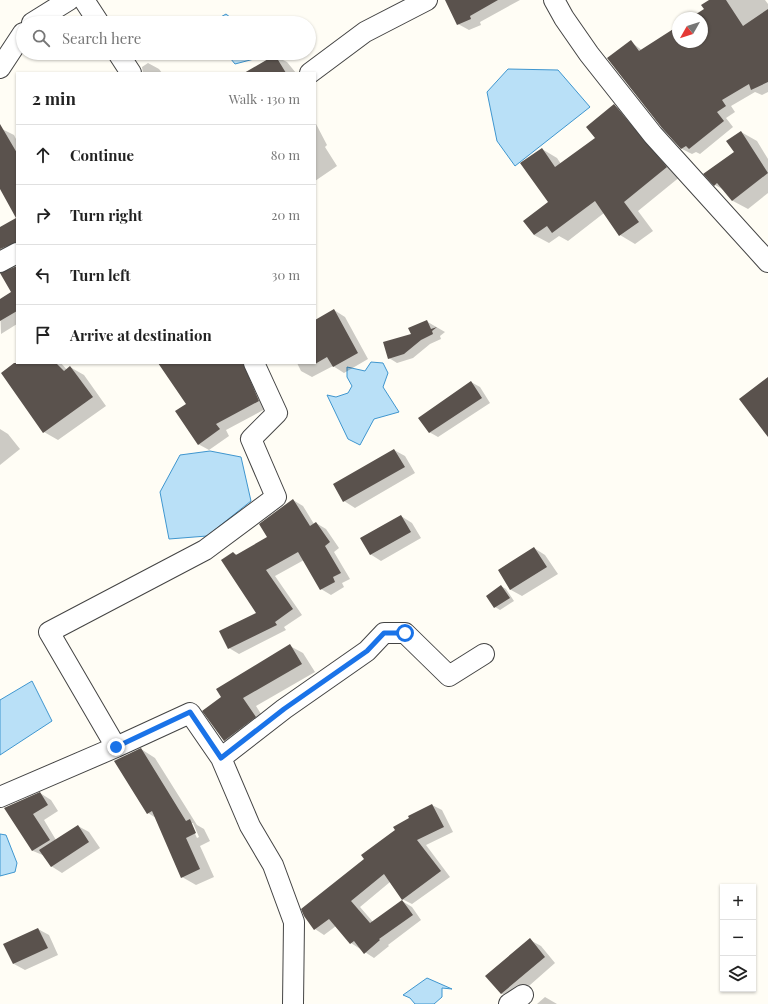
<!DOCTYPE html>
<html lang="en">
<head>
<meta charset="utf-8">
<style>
	:root { --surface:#fff; --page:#f2f2f2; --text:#222; --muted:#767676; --line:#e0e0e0 }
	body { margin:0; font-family:"Playfair Display",serif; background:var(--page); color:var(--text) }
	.controls { position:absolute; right:12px; bottom:12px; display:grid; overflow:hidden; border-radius:0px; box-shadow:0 1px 3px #0004 }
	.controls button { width:36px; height:36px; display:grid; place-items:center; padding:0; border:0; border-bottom:1px solid var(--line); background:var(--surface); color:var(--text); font:20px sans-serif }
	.compass { position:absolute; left:672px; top:12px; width:36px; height:36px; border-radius:50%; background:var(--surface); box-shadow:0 1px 3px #0004; rotate:231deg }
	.stop { position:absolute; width:12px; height:12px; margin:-9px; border:3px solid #1a73e8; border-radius:50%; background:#fff }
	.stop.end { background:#1a73e8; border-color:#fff; box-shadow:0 1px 4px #0008 }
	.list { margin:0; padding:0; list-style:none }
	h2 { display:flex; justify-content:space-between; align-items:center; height:52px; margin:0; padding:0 16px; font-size:17px }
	h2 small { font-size:13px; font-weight:400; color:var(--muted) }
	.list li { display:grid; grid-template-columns:26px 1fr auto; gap:12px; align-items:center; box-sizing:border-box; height:60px; padding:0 16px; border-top:1px solid var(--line) }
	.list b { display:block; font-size:15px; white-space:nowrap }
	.list em { font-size:13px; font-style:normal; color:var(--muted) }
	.icon { flex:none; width:22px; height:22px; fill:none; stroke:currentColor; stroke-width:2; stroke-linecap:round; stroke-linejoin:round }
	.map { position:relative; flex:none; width:768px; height:1004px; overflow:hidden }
	.search { position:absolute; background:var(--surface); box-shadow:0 1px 3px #0004; left:16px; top:16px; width:300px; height:44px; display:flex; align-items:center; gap:10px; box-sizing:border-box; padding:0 14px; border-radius:22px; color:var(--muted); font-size:15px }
	.panel { position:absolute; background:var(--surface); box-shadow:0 1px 3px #0004; left:16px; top:72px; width:300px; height:292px; border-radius:0px }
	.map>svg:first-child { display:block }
	.water { fill:#b9e0f7; stroke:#3f96cf }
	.shadow { fill:#0003; fill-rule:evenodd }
	.building { fill:#5a524d }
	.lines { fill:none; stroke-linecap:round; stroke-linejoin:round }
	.minor-casing { stroke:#444; stroke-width:22 }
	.minor { stroke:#fff; stroke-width:20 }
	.route { stroke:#1a73e8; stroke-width:5 }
</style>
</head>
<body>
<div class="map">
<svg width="768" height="1004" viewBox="0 0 768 1004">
	<rect width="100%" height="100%" fill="#fffdf5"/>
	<!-- water -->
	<path class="water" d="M226 14 231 18 233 23H210Z
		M226 53H249L254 59 235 64Z
		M508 69 558 70 590 107 515 166 497 141 487 92Z
		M371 362 383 363 388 373 383 387 399 412 374 419 360 445 348 439 327 395 336 397 348 393 352 386 347 377V367L365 371Z
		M210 451 241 457 251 501 207 536 169 539 160 492 180 455Z
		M32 681 52 721 0 755V700Z
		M0 834 6 835 17 863 15 872 0 876Z
		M427 978 452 989 442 988V997L434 1004H415L410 998 403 995Z"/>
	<!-- shadow -->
	<path class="shadow" d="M446 0H520L480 22 481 25 469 30 458 24Z
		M711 0H765L768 4V92L762 95 755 92 731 106 735 112 726 118 733 127 700 154 696 152 692 154 682 149 663 127 631 42 643 51 678 28V42H702V18H692L705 10Z
		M275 56 287 62 296 73H246Z
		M148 63 159 69 162 73H143L142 67Z
		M614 106 629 114 681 176 638 211 653 231 635 244 620 235 604 213 568 241 559 236 549 243 534 235 550 202 542 149 557 158 561 164 596 138Z
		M315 122 327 145 325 147 337 166 315 181Z
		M2 129 14 135 17 141V217L0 187V130Z
		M741 132 757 141 768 159V193L748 209 733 201 724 190 715 185 736 152Z
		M17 219V253L0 267V228Z
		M17 267V324L1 334 0 300 12 292Z
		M334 310 345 317 368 359 344 373 333 366 312 377 301 371 297 363H315V321Z
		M426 321 445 332 440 336 441 339 430 344 413 358 397 363 389 358Z
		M17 362 61 363 67 370 70 367 84 375 106 406 58 440 44 432 2 373Z
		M169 363H242L250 372 269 407 226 430 229 436 209 450 198 444 188 404Z
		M471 382 480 387 490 403 438 437 429 432Z
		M0 429 8 434 20 449 0 465Z
		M394 450 405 456 415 473 355 508 344 501Z
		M293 500 303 506 314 524 316 523 326 529 339 548 334 552 350 579 342 583 344 587 331 595 321 589 304 560 275 576 302 615 284 627 286 630 239 654 229 648 257 613 233 553 238 555 269 537Z
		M401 516 412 523 421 538 381 561 370 554Z
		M534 548 545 555 558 574 522 596 511 590 499 570Z
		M501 586 506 589 514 601 500 610 495 607Z
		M290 646 303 653 315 672 256 706 268 725 238 748 224 741 204 711Z
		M141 749 155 758 197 825 204 829 210 841 200 846 214 877 196 885 182 877 156 818 148 813ZM190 823H193L199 837 197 838Z
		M40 793 51 800 58 811 44 820 56 840 78 826 89 832 100 848 62 873 51 866 45 856 33 851 5 808Z
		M432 805 442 810 453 832 426 845 450 877 412 904 402 899 390 882 360 907 373 922 402 901 412 907 421 920 388 945 389 946 374 958 351 943 336 926 324 935 315 929Z
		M38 929 49 935 58 955 25 970 14 964Z
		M530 940 541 946 555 963 513 1000 502 994 487 976Z
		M545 997 557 1004H537Z"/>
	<!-- building -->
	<path class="building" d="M445 0H498L470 16 471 19 457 25Z
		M709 0H726L743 26 768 9V82L751 90 749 84 722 100 726 106 717 112 724 121 689 149 686 146 681 149 662 128 607 58 631 40 639 51 678 26V42H702V18H690L704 9 701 5Z
		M275 55 286 73H244Z
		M614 104 667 167 624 202 639 222 619 236 595 201 552 233 547 226 534 235 523 221 548 202 520 163 542 148 555 167 595 138 586 127Z
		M0 124 17 153V242L0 249V227L16 218 0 189Z
		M741 131 768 173 732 201 717 183 714 186 703 174 734 152 726 141Z
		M17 266V311L0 321V299L11 292 0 273Z
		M334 309 358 353 333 367 327 357 315 364V320Z
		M427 320 431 329 437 327 432 331 433 334 421 340 404 354 388 359 383 342 411 334 408 328Z
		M14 363H56L64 371 70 366 93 397 43 433 1 373Z
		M158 363H243L259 401 216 424 220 429 198 445 175 411 186 404Z
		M768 377V437L739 399Z
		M471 381 482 398 429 433 418 418Z
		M394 449 405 467 343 502 333 484Z
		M293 499 310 526 316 522 330 542 325 546 341 573 333 577 335 582 320 590 298 552 266 570 293 609 275 622 277 625 228 649 219 631 256 613 221 560 233 552 236 555 267 537 259 524Z
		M401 515 411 532 370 555 360 538Z
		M534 547 547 567 510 590 498 570Z
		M501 585 510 598 494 608 486 596Z
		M290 644 302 664 243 698 256 717 224 741 202 711 221 697 216 689Z
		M141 748 186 821 190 819 196 833 186 838 200 869 181 878 152 811 147 814 114 761Z
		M40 792 48 805 33 814 50 840 32 851 4 808Z
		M432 804 444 827 417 840 441 871 402 900 384 874 351 901 370 923 402 900 413 915 379 939 380 940 364 954 354 941 350 944 329 919 314 930 304 916 301 909 364 859 361 855 395 830 393 827 409 818 408 816Z
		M78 825 89 842 51 867 39 850Z
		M38 928 48 948 13 964 3 944Z
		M530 938 545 957 501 994 485 976Z"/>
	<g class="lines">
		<defs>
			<path id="minor" d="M84 0 99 23
				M554 0 564 18 589 54 653 135 768 262
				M32 23 69 0
				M118 53 131 73
				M0 68 23 33
				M310 73 365 32 427 0
				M0 262 17 253
				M254 363 277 413 251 439 276 497 205 550 49 632 116 747 190 713 221 758 250 826 273 865 294 922 293 1004
				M221 758 284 709 367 651 384 633H405L449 676 484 654
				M0 797 116 747
				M509 1004 523 995"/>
		</defs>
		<!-- minor casing -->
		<use href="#minor" class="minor-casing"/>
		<!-- minor -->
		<use href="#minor" class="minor"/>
	</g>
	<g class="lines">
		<!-- route -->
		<path class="route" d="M116 747 190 712 221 758 284 709 367 651 384 633H405"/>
	</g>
</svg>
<div class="controls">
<button>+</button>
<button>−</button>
<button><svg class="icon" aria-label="layers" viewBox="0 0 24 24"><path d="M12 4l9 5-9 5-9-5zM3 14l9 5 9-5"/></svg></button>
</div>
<svg class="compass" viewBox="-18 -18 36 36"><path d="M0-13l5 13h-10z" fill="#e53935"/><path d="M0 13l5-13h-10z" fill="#767676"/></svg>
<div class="stop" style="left:405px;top:633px"></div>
<div class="stop end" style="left:116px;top:747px"></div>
<div class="search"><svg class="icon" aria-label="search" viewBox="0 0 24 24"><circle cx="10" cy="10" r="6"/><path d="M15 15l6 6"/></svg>Search here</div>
<section class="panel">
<h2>2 min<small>Walk · 130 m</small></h2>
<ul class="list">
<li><svg class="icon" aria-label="ahead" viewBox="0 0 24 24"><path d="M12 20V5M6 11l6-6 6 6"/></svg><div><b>Continue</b></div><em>80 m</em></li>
<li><svg class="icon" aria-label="right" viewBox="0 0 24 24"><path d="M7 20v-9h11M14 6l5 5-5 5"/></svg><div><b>Turn right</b></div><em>20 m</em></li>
<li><svg class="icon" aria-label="left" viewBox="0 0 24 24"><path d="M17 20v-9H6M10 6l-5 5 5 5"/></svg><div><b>Turn left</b></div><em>30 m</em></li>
<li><svg class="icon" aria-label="arrive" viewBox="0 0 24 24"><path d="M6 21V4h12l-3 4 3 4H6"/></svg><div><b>Arrive at destination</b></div></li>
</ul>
</section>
</div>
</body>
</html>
